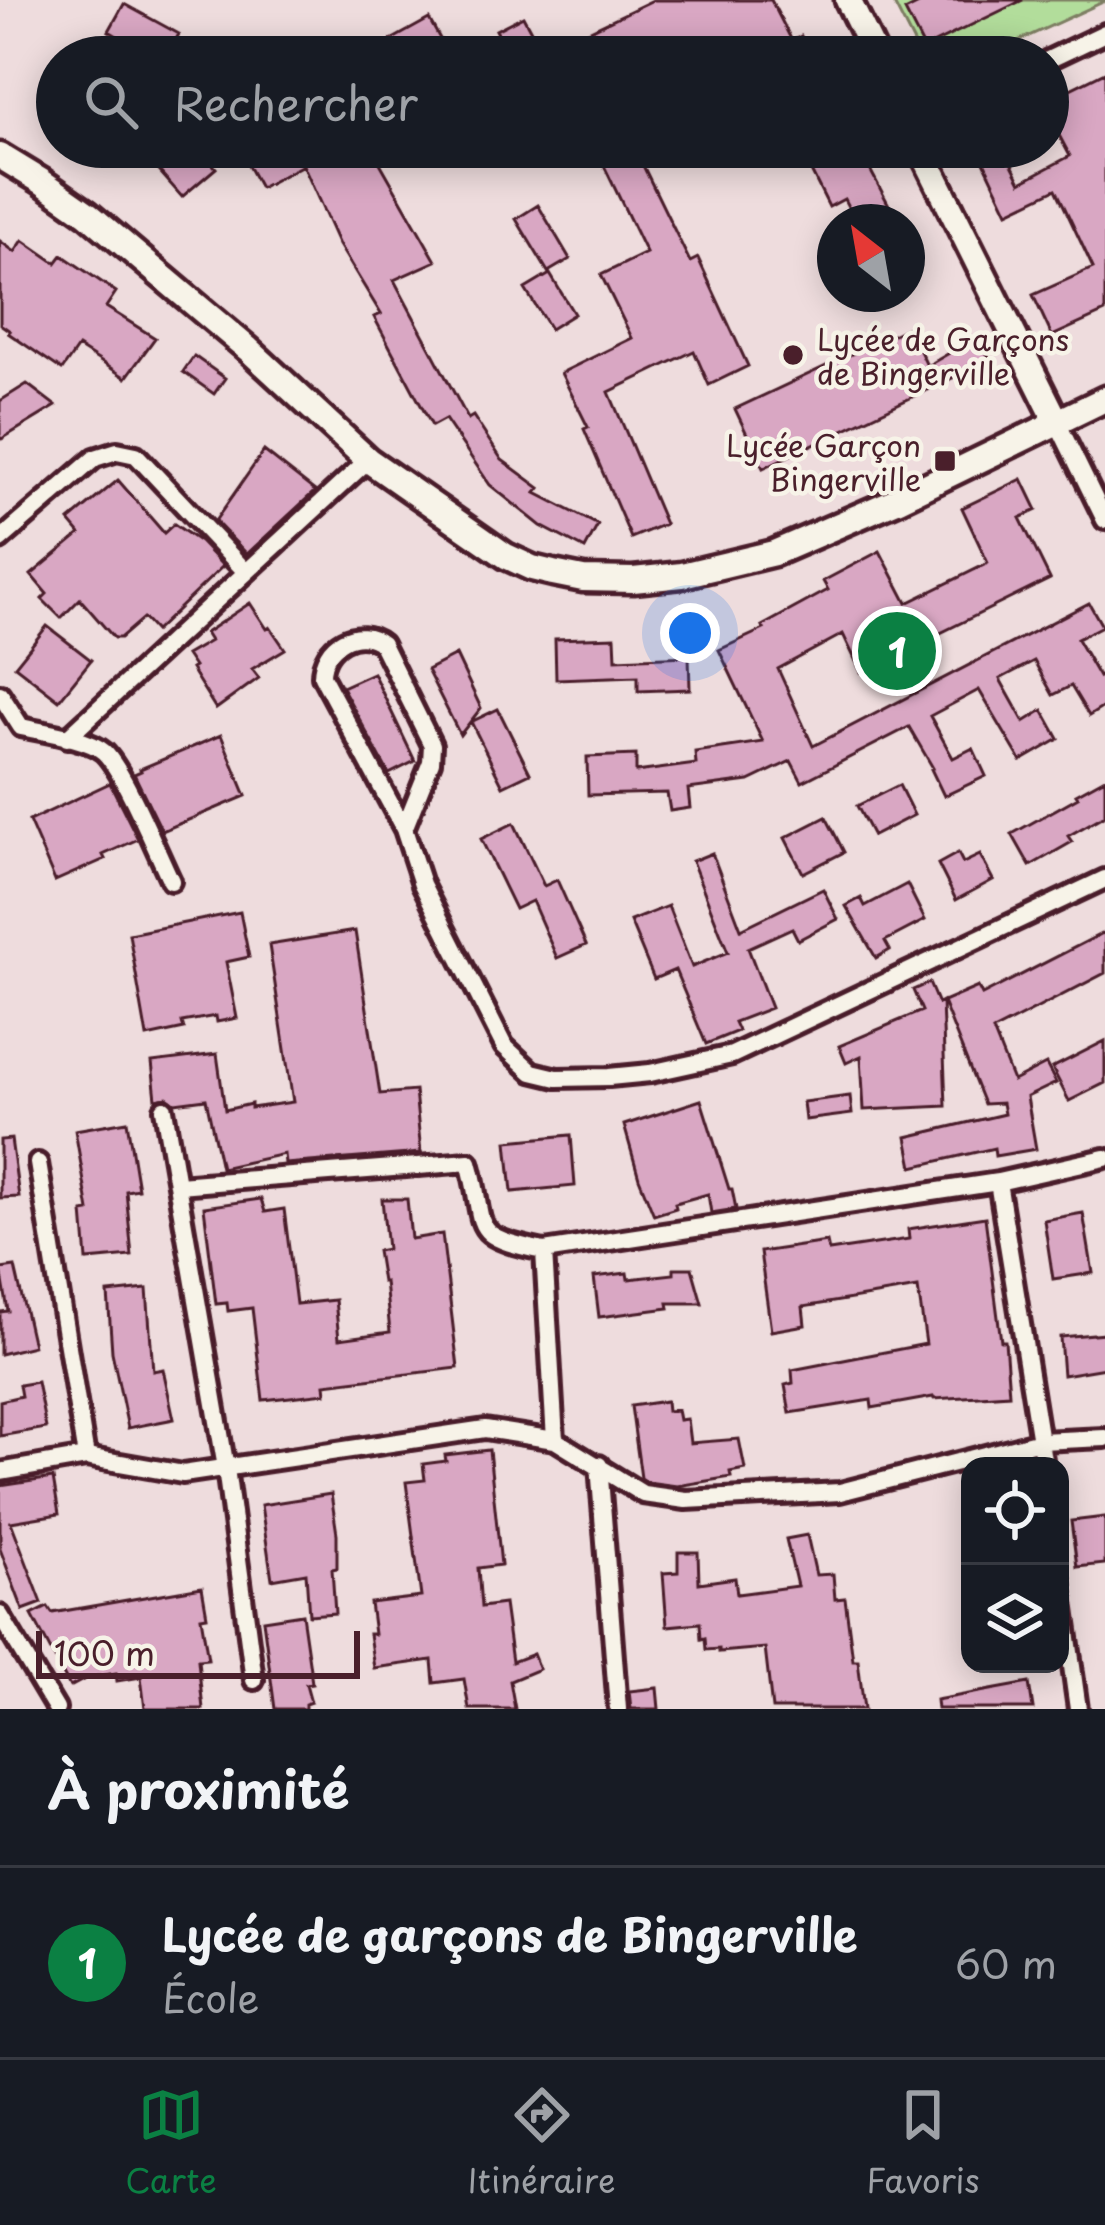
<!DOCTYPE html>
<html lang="fr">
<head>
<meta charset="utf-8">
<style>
	:root { --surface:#171b24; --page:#20242c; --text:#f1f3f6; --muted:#9ea1a6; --line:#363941; --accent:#0b8043 }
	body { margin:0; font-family:"Playpen Sans",sans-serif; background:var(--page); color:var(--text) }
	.controls { position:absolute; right:36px; bottom:36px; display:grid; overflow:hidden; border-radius:24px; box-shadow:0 6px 30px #0003 }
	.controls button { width:108px; height:108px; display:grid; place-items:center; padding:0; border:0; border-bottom:3px solid var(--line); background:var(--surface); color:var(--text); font:60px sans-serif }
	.compass { position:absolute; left:817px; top:204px; width:108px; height:108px; border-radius:50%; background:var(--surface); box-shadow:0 6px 30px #0003; rotate:329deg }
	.scale { position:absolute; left:36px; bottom:30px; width:324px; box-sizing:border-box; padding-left:12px; border:6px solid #4a1f2b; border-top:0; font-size:33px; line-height:42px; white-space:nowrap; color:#4a1f2b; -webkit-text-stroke:9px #f7f3e8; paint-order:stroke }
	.you { position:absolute; left:690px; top:633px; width:42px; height:42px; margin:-30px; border:9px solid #fff; border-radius:50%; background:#1a73e8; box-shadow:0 0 0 18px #1a73e833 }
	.badge { display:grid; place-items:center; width:78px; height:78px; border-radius:50%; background:var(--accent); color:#fff; font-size:39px; font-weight:700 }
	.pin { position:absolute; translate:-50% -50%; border:6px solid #fff; box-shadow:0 3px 12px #0006 }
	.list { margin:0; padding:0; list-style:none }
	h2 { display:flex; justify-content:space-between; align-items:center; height:156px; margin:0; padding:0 48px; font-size:51px }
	h2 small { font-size:39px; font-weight:400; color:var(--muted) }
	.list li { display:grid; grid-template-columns:78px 1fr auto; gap:36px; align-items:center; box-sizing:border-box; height:192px; padding:0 48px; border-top:3px solid var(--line) }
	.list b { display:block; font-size:45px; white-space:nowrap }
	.list p { margin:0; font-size:39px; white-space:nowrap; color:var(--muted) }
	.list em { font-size:39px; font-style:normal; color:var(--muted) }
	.icon { flex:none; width:66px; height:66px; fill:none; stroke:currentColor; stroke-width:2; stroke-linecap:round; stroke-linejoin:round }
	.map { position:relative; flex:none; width:1105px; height:1709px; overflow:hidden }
	.search { position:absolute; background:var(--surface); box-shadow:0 6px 30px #0003; left:36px; right:36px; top:36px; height:132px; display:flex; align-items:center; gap:30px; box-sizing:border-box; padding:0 42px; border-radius:66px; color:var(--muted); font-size:45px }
	.sheet { height:348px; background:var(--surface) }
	nav { display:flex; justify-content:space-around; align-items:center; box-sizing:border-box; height:168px; border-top:3px solid var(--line); background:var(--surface); font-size:33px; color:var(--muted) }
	nav a { display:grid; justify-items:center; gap:6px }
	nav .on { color:var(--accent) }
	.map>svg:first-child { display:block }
	.green { fill:#b2dd9b; stroke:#7e7e63; stroke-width:3 }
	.building { fill:#d9a7c3; stroke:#4a1f2b; stroke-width:3 }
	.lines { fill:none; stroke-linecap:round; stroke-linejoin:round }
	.street-casing { stroke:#4a1f2b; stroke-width:26 }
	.secondary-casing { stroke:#4a1f2b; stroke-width:33 }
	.street { stroke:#f7f3e8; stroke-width:16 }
	.secondary { stroke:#f7f3e8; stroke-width:24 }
	.poi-dot { fill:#4a1f2b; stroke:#f7f3e8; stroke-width:4.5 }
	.labels { text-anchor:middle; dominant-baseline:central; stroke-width:9; stroke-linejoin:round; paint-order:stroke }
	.poi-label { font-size:30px; fill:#4a1f2b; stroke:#f7f3e8; text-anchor:start }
</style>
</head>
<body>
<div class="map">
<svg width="1105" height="1709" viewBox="0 0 1105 1709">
	<rect width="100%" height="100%" fill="#eedcdd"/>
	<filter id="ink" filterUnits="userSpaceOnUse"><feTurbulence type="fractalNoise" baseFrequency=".00833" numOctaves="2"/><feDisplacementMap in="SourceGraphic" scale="24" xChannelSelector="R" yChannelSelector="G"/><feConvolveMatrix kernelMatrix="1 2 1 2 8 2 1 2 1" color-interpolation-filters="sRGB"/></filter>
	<g filter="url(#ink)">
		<!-- green -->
		<path class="green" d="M892 0H1105V1L983 57H921Z"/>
		<!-- building -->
		<path class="building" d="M653 0H771L792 41 801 36 812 57H591L580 35Z
			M927 0H1023L924 48 905 11Z
			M124 4 179 34 166 57 137 41 134 46 109 31Z
			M523 16 545 57H510L496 30Z
			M429 19 450 57H400L391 40Z
			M1105 72V312L1052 336 1033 295 1093 268 1056 189 1008 212 977 147H1003L1021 182 1070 156 1053 124 1048 126V100Z
			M138 147H198L216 168 182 197Z
			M238 147H371L436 261 394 280 468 419 473 416 502 460 540 488 536 493 598 525 585 549 541 526 490 485 445 419 432 426 374 317 381 314 339 245 303 165 260 188Z
			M595 147H634L690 262 698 258 748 366 709 385 694 351 609 392 665 524 631 538 584 429 588 427 561 373 632 338 601 275 646 253Z
			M799 147H858L898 222H856L844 199 829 207Z
			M538 205 570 259 548 272 516 219Z
			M23 240 56 263 62 255 116 292 106 307 155 338 126 378 78 347 62 370 8 333 10 331 0 324V241L15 252Z
			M550 274 574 314 550 329 525 289Z
			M909 327 927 366 977 337 992 362 963 378 961 374 763 468 735 409Z
			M194 356 225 378 214 394 183 372Z
			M27 384 56 406 0 440V401Z
			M264 451 315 491 247 554 215 521Z
			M1022 479 1037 510 1020 518 1050 579 861 672 843 634 778 669 813 746 1089 603 1102 626 1077 639 1099 677 1105 673V706L1089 716 1071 686 1053 695 1034 661 1000 679 1024 722 1043 710 1059 739 1021 761 979 690 930 716 953 758 973 748 986 776 944 796 931 769 933 768 909 727 802 782 791 761 749 781 688 789 690 808 670 811 667 793 588 795 587 757 636 755V772L696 764 695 752 763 742 719 650 764 629 762 626 828 590 823 581 880 551 907 603 988 563 962 508Z
			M118 480 164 533 174 524 200 542 223 566 155 631 143 618 120 638H114L80 599 61 618 42 599 47 594 31 575 80 534 69 521Z
			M250 603 267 629 270 627 285 649 252 669 259 678 216 709 191 669 194 667 186 655 210 641 205 633Z
			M47 626 91 660 59 700 15 666Z
			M615 637 616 659 689 656 690 689 638 691V676L556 679 555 639Z
			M456 655 481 708 460 735 427 670Z
			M373 673 415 761 389 774 342 687Z
			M498 709 530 773 503 786 471 722Z
			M221 735 246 796 162 831 134 774 141 771 140 769Z
			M1105 778V815L1068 836 1072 842 1030 866 1012 834 1078 797 1076 794Z
			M110 783 138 839 103 855 105 859 55 881 29 821Z
			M899 785 914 815 873 836 857 806Z
			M826 817 844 852 803 873 785 838Z
			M514 823 544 886 557 880 586 945 557 958 532 901 515 909 481 839Z
			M712 853 741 929 823 889 838 919 798 940 792 928 748 948 771 1008 734 1022 738 1031 706 1044 675 970 654 979 630 921 668 906 692 967 728 952 692 861Z
			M958 853 963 863 980 855 993 880 956 900 938 864Z
			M907 884 925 920 885 941 890 950 876 958 846 906 861 898 865 906Z
			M240 912 249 957 226 962 237 1018 217 1022 216 1016 182 1022 184 1029 147 1037 129 934Z
			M355 931 380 1094 415 1091 421 1153 285 1164 284 1154 221 1168 206 1099 175 1103 167 1097 156 1099 152 1062 217 1054 225 1110 251 1104V1108L293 1102 269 945Z
			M1105 932V973L993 1031 1013 1081 1046 1064 1056 1083 1027 1097 1036 1149 995 1156 994 1148 913 1167 907 1137 1004 1114 1002 1103 984 1104 943 1002 978 987 982 995Z
			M929 983 938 1004 942 1002 946 1106 864 1110 861 1056 846 1063 839 1046 922 1011 913 990Z
			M1105 1041V1083L1069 1101 1052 1068Z
			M850 1096 852 1114 805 1120 803 1102Z
			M701 1100 729 1189H732L736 1209 711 1213 708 1194 675 1203 676 1208 654 1215 639 1178 624 1125Z
			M127 1121 138 1189 126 1191 132 1256 87 1260 83 1212 89 1211 75 1130Z
			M571 1135 575 1186 512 1192 507 1141Z
			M11 1139 19 1197 0 1198V1140Z
			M261 1199 265 1212 284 1209 296 1304 335 1300 339 1339 390 1332 385 1282H382L377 1251 387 1249 382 1199H407L411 1239 442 1234 458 1368 325 1384 326 1393 263 1400 252 1308 228 1311 227 1303 216 1304 204 1207Z
			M1083 1213 1093 1273 1053 1279 1044 1220Z
			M985 1217 1001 1341H1005L1009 1394 934 1399 933 1397 872 1408 871 1400 790 1413 785 1385 793 1383 792 1370 926 1344 918 1288 803 1307 805 1325 771 1331 760 1252 827 1242 829 1251 909 1239 908 1229Z
			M15 1267 33 1346 0 1354V1312L8 1311 1 1269Z
			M674 1268H692L702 1303H668L669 1308 599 1317 594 1277 627 1273 628 1279 674 1274Z
			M147 1289 153 1371 163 1369 174 1419 128 1428 112 1352 108 1293Z
			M1105 1333V1368L1063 1375 1060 1337Z
			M37 1382 46 1428 0 1436V1401L21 1396 19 1385Z
			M666 1401 667 1411 677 1410 679 1420 687 1419 690 1443 739 1439 745 1469 730 1472 731 1477 677 1486 647 1482 641 1478 631 1406Z
			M489 1450 501 1565 478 1568 481 1607 504 1604 512 1662 533 1654 539 1669 510 1681 515 1709H469L464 1679 434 1683 432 1660 374 1668 369 1634H374L370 1603 421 1597 406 1482 425 1480 423 1464 446 1461 445 1455Z
			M53 1478 59 1514 11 1522 42 1603 23 1610 0 1549V1486Z
			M331 1494 337 1534V1568L332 1569 335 1613 309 1615 306 1573 272 1579 261 1505Z
			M1105 1517V1564L1077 1567 1071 1521Z
			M807 1535 816 1575 833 1574 835 1599 845 1598 853 1660H858L864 1709H772L765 1648 719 1652V1649L706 1650 705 1638 701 1639 700 1623 667 1626 663 1573 678 1572V1552H698L699 1583 735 1578 737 1594 797 1586 786 1539Z
			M202 1587 207 1616 201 1617 208 1659 198 1660 203 1709H145L141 1677 117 1681 116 1673 87 1678 70 1687 32 1615 48 1607 52 1613Z
			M302 1614 312 1683 306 1684 311 1702 305 1704V1709H275L263 1620Z
			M1029 1683 1033 1709H937L936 1700Z
			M657 1688 659 1709H631L629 1691Z"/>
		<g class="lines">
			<defs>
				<path id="street" d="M1048 60 1105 33
					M1057 422 1105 520
					M0 540 95 458 117 451 136 455 246 572
					M0 694 21 727C43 732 88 738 104 752 124 771 157 852 171 881
					M67 738 368 460
					M404 829 431 762 432 745 382 644C358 624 322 645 322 676L404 829 422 884 504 1046 532 1072 557 1078 609 1077 650 1073 732 1055 1105 879
					M164 1109 226 1468 254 1680
					M38 1163 86 1457
					M998 1182 1044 1466
					M178 1185 469 1162C488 1229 464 1235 544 1251L998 1182 1105 1158
					M544 1251 555 1440
					M599 1465 618 1709
					M0 1472 86 1457 183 1474 485 1429 555 1440 643 1494 686 1500 840 1492 1040 1441 1105 1438
					M1060 1581 1078 1709
					M0 1615 56 1709"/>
				<path id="secondary" d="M848 0 876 57
					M920 147 1057 422
					M0 156 41 181 88 214 248 349 368 460 506 556 532 568 553 573 583 579 633 580 682 575 774 553 899 499 1105 399"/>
			</defs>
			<!-- street casing -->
			<use href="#street" class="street-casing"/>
			<!-- secondary casing -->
			<use href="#secondary" class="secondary-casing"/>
			<!-- street -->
			<use href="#street" class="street"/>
			<!-- secondary -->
			<use href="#secondary" class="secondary"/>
		</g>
	</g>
	<!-- markers -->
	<g class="poi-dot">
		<circle cx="793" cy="355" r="12"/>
		<rect x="933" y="449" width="24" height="24" rx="6"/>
	</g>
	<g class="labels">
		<!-- poi labels -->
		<g class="poi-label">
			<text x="817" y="338">Lycée de Garçons<tspan x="817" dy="34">de Bingerville</tspan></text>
			<text x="921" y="444" text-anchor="end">Lycée Garçon<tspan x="921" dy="34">Bingerville</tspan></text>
		</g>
	</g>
</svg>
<div class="controls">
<button><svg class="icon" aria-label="locate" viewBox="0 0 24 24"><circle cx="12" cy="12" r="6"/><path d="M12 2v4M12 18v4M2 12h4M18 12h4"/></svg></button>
<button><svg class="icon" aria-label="layers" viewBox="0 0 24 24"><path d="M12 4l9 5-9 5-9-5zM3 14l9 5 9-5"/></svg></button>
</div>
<svg class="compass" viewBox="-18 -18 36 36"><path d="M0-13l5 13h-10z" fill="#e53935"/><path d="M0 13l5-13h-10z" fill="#9ea1a6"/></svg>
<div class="scale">100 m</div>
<div class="you"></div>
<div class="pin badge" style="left:897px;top:651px">1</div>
<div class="search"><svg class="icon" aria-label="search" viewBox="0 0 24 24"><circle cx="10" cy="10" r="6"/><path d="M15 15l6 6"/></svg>Rechercher</div>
</div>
<section class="sheet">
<h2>À proximité<small></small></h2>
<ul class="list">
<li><span class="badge">1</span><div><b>Lycée de garçons de Bingerville</b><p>École</p></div><em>60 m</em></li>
</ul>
</section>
<nav>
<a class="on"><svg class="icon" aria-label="map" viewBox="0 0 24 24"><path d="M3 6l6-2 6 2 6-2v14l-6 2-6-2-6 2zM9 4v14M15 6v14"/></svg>Carte</a>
<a><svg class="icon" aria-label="directions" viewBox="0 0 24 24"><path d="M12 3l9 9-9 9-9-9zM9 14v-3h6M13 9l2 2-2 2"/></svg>Itinéraire</a>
<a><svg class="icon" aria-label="saved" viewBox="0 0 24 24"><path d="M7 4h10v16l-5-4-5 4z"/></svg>Favoris</a>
</nav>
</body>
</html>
